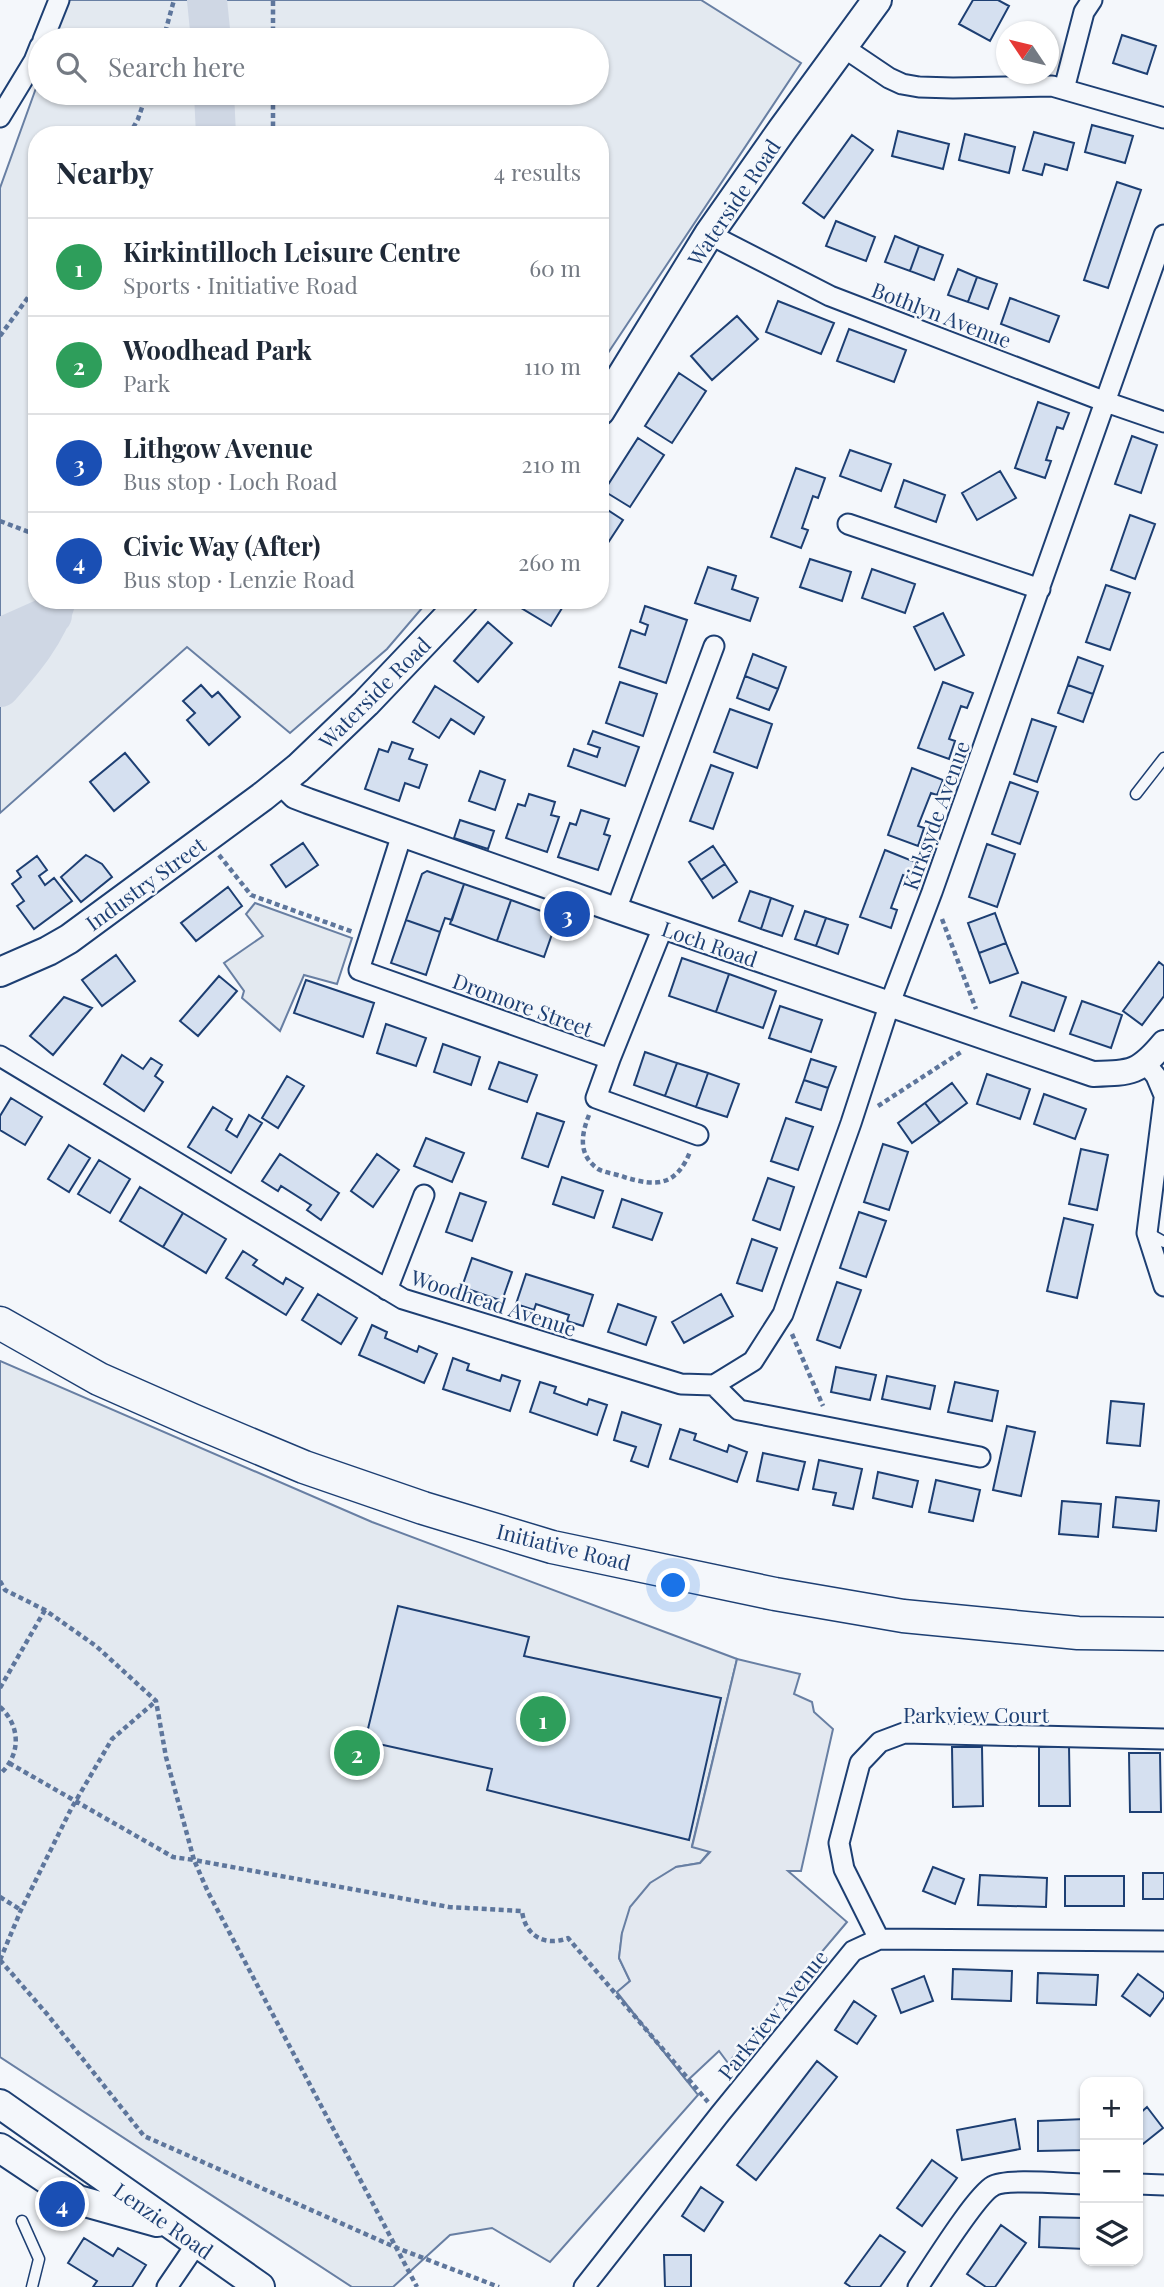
<!DOCTYPE html>
<html lang="en">
<head>
<meta charset="utf-8">
<style>
	:root { --surface:#fff; --page:#f6f6f7; --text:#1f2937; --muted:#747a83; --line:#e0e1e3; --accent:#d93025 }
	body { margin:0; font-family:"Playfair Display",serif; background:var(--page); color:var(--text) }
	.controls { position:absolute; right:21px; bottom:21px; display:grid; overflow:hidden; border-radius:14px; box-shadow:0 2px 5px #0004 }
	.controls button { width:63px; height:63px; display:grid; place-items:center; padding:0; border:0; border-bottom:2px solid var(--line); background:var(--surface); color:var(--text); font:35px sans-serif }
	.compass { position:absolute; left:996px; top:21px; width:63px; height:63px; border-radius:50%; background:var(--surface); box-shadow:0 2px 5px #0004; rotate:305deg }
	.you { position:absolute; left:674px; top:1586px; width:24px; height:24px; margin:-18px; border:5px solid #fff; border-radius:50%; background:#1a73e8; box-shadow:0 0 0 10px #1a73e833 }
	.badge { display:grid; place-items:center; width:46px; height:46px; border-radius:50%; background:var(--accent); color:#fff; font-size:23px; font-weight:700 }
	.pin { position:absolute; translate:-50% -50%; border:4px solid #fff; box-shadow:0 2px 7px #0006 }
	.list { margin:0; padding:0; list-style:none }
	h2 { display:flex; justify-content:space-between; align-items:center; height:91px; margin:0; padding:0 28px; font-size:30px }
	h2 small { font-size:23px; font-weight:400; color:var(--muted) }
	.list li { display:grid; grid-template-columns:46px 1fr auto; gap:21px; align-items:center; box-sizing:border-box; height:98px; padding:0 28px; border-top:2px solid var(--line) }
	.list b { display:block; font-size:26px; white-space:nowrap }
	.list p { margin:0; font-size:23px; white-space:nowrap; color:var(--muted) }
	.list em { font-size:23px; font-style:normal; color:var(--muted) }
	.icon { flex:none; width:38px; height:38px; fill:none; stroke:currentColor; stroke-width:2; stroke-linecap:round; stroke-linejoin:round }
	.map { position:relative; flex:none; width:1164px; height:2287px; overflow:hidden }
	.search { position:absolute; background:var(--surface); box-shadow:0 2px 5px #0004; left:28px; top:28px; width:581px; height:77px; display:flex; align-items:center; gap:18px; box-sizing:border-box; padding:0 24px; border-radius:38px; color:var(--muted); font-size:26px }
	.panel { position:absolute; background:var(--surface); box-shadow:0 2px 5px #0004; left:28px; top:126px; width:581px; height:483px; border-radius:28px }
	.map>svg:first-child { display:block }
	.green { fill:#e3e9f0; stroke:#687fa3; stroke-width:2 }
	.parking { fill:#e3e8f0; stroke:#687fa3; stroke-width:2 }
	.lines { fill:none; stroke-linecap:round; stroke-linejoin:round }
	.river { stroke:#cfd7e4; stroke-width:40 }
	.building { fill:#d5e0f0; stroke:#1d3f73; stroke-width:2 }
	.service-casing { stroke:#1d3f73; stroke-width:13 }
	.minor-casing { stroke:#1d3f73; stroke-width:23 }
	.tertiary-casing { stroke:#1d3f73; stroke-width:28 }
	.secondary-casing { stroke:#1d3f73; stroke-width:32 }
	.primary-casing { stroke:#1d3f73; stroke-width:35 }
	.path { stroke:#5e769c; stroke-width:4.5; stroke-dasharray:5 3.5; stroke-linecap:butt }
	.service { stroke:#f4f7fb; stroke-width:10 }
	.minor { stroke:#f4f7fb; stroke-width:19 }
	.tertiary { stroke:#f4f7fb; stroke-width:24 }
	.secondary { stroke:#f4f7fb; stroke-width:28 }
	.primary { stroke:#f4f7fb; stroke-width:32 }
	.labels { text-anchor:middle; dominant-baseline:central; stroke-width:5; stroke-linejoin:round; paint-order:stroke }
	.street-label { font-size:21px; fill:#1d3f73; stroke:#f4f7fb }
</style>
</head>
<body>
<div class="map">
<svg width="1164" height="2287" viewBox="0 0 1164 2287">
	<rect width="100%" height="100%" fill="#f4f7fb"/>
	<!-- green -->
	<path class="green" d="M68 0H701L801 63 600 365V135H37V600H429L387 649 290 733 187 647 0 813V188L40 77V93H597V40H53Z
		M255 903 352 938 337 984 304 975 280 1031 242 998 244 991 224 963 263 936 246 914Z
		M0 1361 372 1522 737 1659 692 1846 710 1851 700 1863 676 1867 622 1933 619 1958 630 1981 617 1993 698 2095 550 2262 492 2228 450 2235 393 2287H352L0 2057Z"/>
	<!-- parking -->
	<path class="parking" d="M737 1659 800 1674 794 1694 812 1702 814 1712 833 1729 801 1871H788L847 1922 728 2063 719 2051 687 2081 617 1992 630 1981 619 1958 622 1933 630 1907 650 1883 676 1867 700 1863 710 1852 692 1847Z"/>
	<g class="lines">
		<!-- river -->
		<path class="river" d="M207 0 211 40
			M214 93 216 135
			M0 638 52 615
			M0 687C22 662 47 633 56 600"/>
	</g>
	<!-- building -->
	<path class="building" d="M973 0H998L1009 6 990 41 959 24Z
		M1122 35 1156 46 1147 74 1113 63Z
		M1092 125 1133 136 1125 163 1085 152Z
		M898 131 949 144 943 169 892 156Z
		M1034 132 1074 143 1067 170 1045 164 1042 175 1023 170Z
		M965 134 1015 147 1009 173 959 160Z
		M852 135 873 150 824 218 803 203Z
		M1117 182 1141 190 1108 288 1084 280Z
		M836 221 875 237 866 261 826 246Z
		M895 236 919 246 910 271 885 262Z
		M919 246 943 255 934 280 910 271Z
		M958 269 977 277 968 302 948 295Z
		M977 277 997 284 988 309 968 302Z
		M1010 298 1059 316 1049 342 1001 324Z
		M778 301 834 323 821 354 766 332Z
		M737 316 758 339 712 380 691 356Z
		M849 329 906 350 894 382 837 361Z
		M679 373 706 391 672 443 645 426Z
		M1038 402 1069 413 1063 429 1057 427 1046 460 1051 461 1045 478 1015 468Z
		M1132 436 1157 445 1141 493 1115 484Z
		M638 438 664 455 630 507 604 491Z
		M850 450 891 464 881 491 840 476Z
		M796 468 825 478 818 498 813 496 802 528 808 530 801 548 771 537Z
		M1000 471 1016 498 977 520 962 493Z
		M904 480 945 495 936 522 895 507Z
		M600 505 623 520 600 555Z
		M1130 515 1155 524 1135 579 1111 570Z
		M810 559 851 572 842 601 800 587Z
		M708 567 736 576 732 589 758 598 750 621 695 603Z
		M872 569 915 584 905 613 862 598Z
		M1106 585 1130 593 1110 650 1086 642Z
		M521 600H567L551 626 518 606Z
		M645 606 687 620 666 683 619 667 631 630 645 635 648 625 640 622Z
		M943 613 964 655 935 670 914 627Z
		M488 622 512 643 478 682 454 661Z
		M753 654 786 667 778 689 745 676Z
		M1078 657 1103 666 1093 694 1068 685Z
		M745 676 778 689 769 710 737 698Z
		M620 682 657 694 643 736 606 723Z
		M943 682 973 693 967 708 961 706 949 739 955 741 949 759 918 748Z
		M201 685 212 697 218 692 240 717 209 745 187 720 195 713 183 701Z
		M1068 685 1093 694 1083 722 1058 713Z
		M435 686 484 717 474 734 451 719 439 738 413 722Z
		M730 709 772 724 757 768 714 752Z
		M1032 719 1056 727 1037 782 1014 774Z
		M593 731 639 747 625 786 568 766 574 749 597 757 600 748 588 744Z
		M392 742 413 749 409 759 427 765 419 788 405 783 399 801 365 789 379 749 388 752Z
		M125 753 149 782 114 811 90 782Z
		M711 765 733 773 713 829 690 821Z
		M912 768 943 780 937 795 931 793 918 826 924 828 918 846 888 835Z
		M480 771 505 780 495 810 469 801Z
		M1010 782 1038 792 1020 844 992 834Z
		M529 794 555 802 551 815 559 817 547 852 506 838 518 804 525 806Z
		M581 810 609 819 604 834 610 836 598 870 558 857 570 823 576 825Z
		M460 820 494 831 488 849 454 838Z
		M303 843 318 865 286 887 271 865Z
		M987 844 1015 854 997 907 969 897Z
		M713 846 725 864 701 880 689 862Z
		M885 850 915 862 909 877 903 875 891 908 897 910 891 928 860 917Z
		M86 855 102 864 112 877 81 902 61 877Z
		M37 856 47 870 39 876 45 885 54 878 72 901 34 929 17 906 24 901 12 884 21 877 17 871Z
		M725 864 737 882 713 898 701 880Z
		M427 871 464 884 452 920 445 918 440 932 406 920 422 874Z
		M464 884 511 900 497 941 450 924Z
		M228 887 242 906 196 941 181 923Z
		M750 891 771 898 761 929 739 921Z
		M771 898 793 906 782 936 761 929Z
		M511 900 558 917 544 957 497 941Z
		M805 911 826 918 816 946 795 939Z
		M995 913 1006 943 979 953 968 923Z
		M826 918 848 925 838 954 816 946Z
		M406 920 440 932 426 975 391 963Z
		M1006 943 1018 973 990 983 979 953Z
		M116 955 135 981 102 1006 82 980Z
		M682 958 729 974 716 1012 669 996Z
		M1159 962 1164 966V996L1142 1025 1123 1011Z
		M729 974 776 991 763 1028 716 1012Z
		M219 976 237 991 198 1036 180 1021Z
		M306 980 374 1003 363 1037 294 1013Z
		M1022 982 1066 997 1054 1031 1010 1016Z
		M64 997 92 1008 53 1055 30 1036Z
		M1082 1001 1122 1015 1111 1048 1070 1034Z
		M780 1006 822 1020 811 1052 769 1038Z
		M386 1024 426 1038 416 1066 377 1053Z
		M443 1044 480 1057 471 1085 434 1072Z
		M645 1052 677 1063 665 1096 634 1085Z
		M122 1055 143 1069 151 1058 162 1065 155 1076 163 1082 144 1111 104 1084Z
		M811 1059 836 1067 828 1088 804 1080Z
		M499 1062 537 1075 527 1102 489 1089Z
		M677 1063 708 1073 696 1107 665 1096Z
		M708 1073 739 1084 727 1117 696 1107Z
		M987 1074 1030 1089 1020 1119 977 1104Z
		M287 1076 304 1086 278 1128 262 1118Z
		M804 1080 828 1088 821 1110 796 1102Z
		M952 1083 967 1103 940 1123 925 1103Z
		M1044 1094 1086 1109 1075 1139 1034 1124Z
		M11 1098 42 1117 25 1145 0 1130V1116Z
		M925 1103 940 1123 912 1143 898 1123Z
		M213 1107 232 1119 226 1130 237 1137 249 1115 262 1123 231 1173 188 1147Z
		M537 1113 564 1122 548 1167 522 1158Z
		M786 1118 813 1127 798 1170 771 1161Z
		M426 1138 464 1153 452 1182 414 1166Z
		M883 1144 908 1152 889 1210 864 1202Z
		M69 1145 90 1158 69 1192 48 1179Z
		M1081 1149 1108 1155 1097 1210 1069 1204Z
		M280 1154 339 1193 321 1220 307 1210 311 1205 281 1186 278 1191 262 1181Z
		M377 1154 399 1170 373 1207 351 1191Z
		M99 1160 130 1179 110 1213 78 1194Z
		M562 1177 603 1191 594 1218 553 1204Z
		M768 1178 794 1187 780 1230 753 1220Z
		M140 1187 183 1213 163 1247 120 1221Z
		M460 1193 486 1202 472 1241 446 1232Z
		M622 1199 662 1213 652 1240 613 1227Z
		M859 1212 886 1221 866 1277 840 1268Z
		M183 1213 226 1239 206 1273 163 1247Z
		M1064 1218 1093 1225 1077 1298 1047 1291Z
		M752 1239 777 1248 762 1291 737 1283Z
		M243 1251 257 1260 253 1265 283 1284 286 1278 303 1288 286 1315 226 1278Z
		M472 1258 512 1272 502 1301 462 1287Z
		M526 1274 593 1295 583 1326 567 1321 569 1315 536 1304 534 1310 516 1304Z
		M837 1282 861 1290 840 1348 817 1340Z
		M318 1294 357 1318 341 1344 302 1320Z
		M721 1294 733 1316 684 1343 672 1322Z
		M618 1304 656 1317 646 1345 608 1332Z
		M372 1325 387 1332 385 1338 417 1352 419 1346 437 1354 424 1383 359 1355Z
		M453 1358 469 1364 467 1370 500 1381 502 1375 520 1381 510 1411 443 1389Z
		M836 1367 876 1375 870 1400 831 1392Z
		M887 1376 935 1386 930 1409 882 1399Z
		M540 1382 556 1387 554 1393 587 1405 589 1399 607 1405 597 1435 530 1412Z
		M955 1382 998 1391 992 1421 948 1412Z
		M1111 1401 1144 1404 1140 1446 1107 1443Z
		M622 1412 661 1425 648 1467 631 1461 636 1447 614 1440Z
		M1007 1426 1035 1432 1021 1496 993 1490Z
		M680 1429 696 1434 694 1440 727 1452 729 1445 747 1452 737 1482 670 1459Z
		M763 1453 805 1462 798 1490 757 1481Z
		M819 1460 862 1469 853 1509 833 1505 836 1493 813 1489Z
		M878 1472 918 1481 912 1507 873 1498Z
		M936 1480 980 1490 973 1521 929 1512Z
		M1116 1497 1159 1501 1156 1531 1113 1527Z
		M1062 1501 1101 1504 1098 1537 1059 1534Z
		M398 1606 529 1637 524 1656 721 1698 689 1840 487 1790 492 1769 365 1741Z
		M1069 1746 1070 1806H1039V1747Z
		M952 1747H982L983 1806 953 1807Z
		M1129 1753H1160L1161 1812H1130Z
		M933 1867 964 1879 955 1904 923 1891Z
		M1143 1873H1164V1899H1143Z
		M980 1875 1047 1878 1046 1907 978 1905Z
		M1065 1876H1124V1906H1065Z
		M953 1969 1012 1971 1011 2001 952 1999Z
		M1038 1973 1098 1975 1096 2005 1037 2003Z
		M1138 1974 1164 1993V1997L1150 2016 1122 1996Z
		M924 1976 933 2001 901 2013 892 1989Z
		M854 2001 876 2016 857 2044 835 2030Z
		M817 2061 837 2077 756 2180 737 2165Z
		M1147 2107 1163 2128 1138 2148V2115Z
		M1015 2119 1020 2149 962 2160 957 2130Z
		M1085 2119V2150L1038 2151V2121Z
		M932 2160 957 2178 922 2226 897 2208Z
		M701 2187 723 2202 704 2231 682 2216Z
		M1040 2217 1085 2218V2249L1039 2247Z
		M1001 2225 1026 2243 995 2287H986L967 2274Z
		M880 2235 905 2252 880 2287H851L845 2283Z
		M84 2238 113 2256 118 2248 146 2265 132 2287H93L97 2281 68 2263Z
		M664 2255H691V2287H665Z"/>
	<g class="lines">
		<defs>
			<path id="service" d="M1136 794 1164 758
				M1148 1233 1164 1242
				M22 2221 39 2259 32 2287"/>
			<path id="minor" d="M43 40 59 0
				M843 47 889 78 902 84 919 87 953 88 1052 86 1164 118
				M1064 89 1084 12 1092 0
				M0 117 34 61 40 46
				M709 234 830 296 1106 402 1164 422
				M848 524 1040 589
				M402 834 359 970 610 1059 596 1098 698 1135
				M616 910 714 646
				M0 1056 403 1299 681 1384 714 1385 739 1410 980 1457
				M610 1059 663 927
				M1146 1064 1156 1076 1164 1095
				M1164 1099 1147 1233 1164 1286
				M387 1290 424 1195
				M714 1385 753 1361 783 1314 851 1123 890 1003 932 892 1164 235
				M879 1939 844 1869 839 1843 860 1763 880 1742 904 1733 1164 1739
				M1138 2184 1164 2185
				M167 2287 197 2243
				M584 2287 720 2114 853 1951 879 1939 1164 1941
				M918 2287C931 2268 976 2195 993 2186 1006 2178 1067 2184 1085 2184"/>
			<path id="tertiary" d="M281 782 295 796 308 801 616 910 1093 1074C1132 1073 1139 1073 1164 1043"/>
			<path id="secondary" d="M600 411 709 234 782 130 877 0
				M0 972 48 951 69 939 262 797 298 768 366 703 464 600
				M0 2104 260 2287
				M0 2148 78 2200 157 2222"/>
			<path id="primary" d="M0 1323 99 1379 192 1420 304 1467 423 1508 552 1547 775 1594 903 1616 1078 1633 1164 1634"/>
		</defs>
		<!-- service casing -->
		<use href="#service" class="service-casing"/>
		<!-- minor casing -->
		<use href="#minor" class="minor-casing"/>
		<!-- tertiary casing -->
		<use href="#tertiary" class="tertiary-casing"/>
		<!-- secondary casing -->
		<use href="#secondary" class="secondary-casing"/>
		<!-- primary casing -->
		<use href="#primary" class="primary-casing"/>
		<!-- path -->
		<path class="path" d="M163 40 174 0
			M273 40V0
			M129 135 138 119 147 93
			M273 135V93
			M0 336 37 285
			M0 521 37 535
			M219 855 251 895 353 932
			M942 919 976 1009
			M878 1106 961 1052
			M589 1115C581 1135 578 1155 598 1169 605 1173 617 1174 624 1177 657 1187 676 1186 690 1152
			M792 1334 823 1406
			M0 1581 5 1590 45 1610 96 1646 156 1701 166 1757 194 1860 449 1907 522 1911C525 1936 545 1947 568 1938L708 2102
			M0 1688 45 1610
			M0 1707C21 1726 21 1755 0 1774
			M9 1763 173 1857 194 1860 208 1892 417 2287
			M0 1897 21 1910
			M0 1960 47 2014 144 2136 397 2248 499 2287
			M0 1960 21 1910 71 1809 112 1739 156 1701"/>
		<!-- service -->
		<use href="#service" class="service"/>
		<!-- minor -->
		<use href="#minor" class="minor"/>
		<!-- tertiary -->
		<use href="#tertiary" class="tertiary"/>
		<!-- secondary -->
		<use href="#secondary" class="secondary"/>
		<!-- primary -->
		<use href="#primary" class="primary"/>
	</g>
	<g class="labels">
		<!-- street labels -->
		<g class="street-label">
			<text transform="translate(733 202) rotate(-56)">Waterside Road</text>
			<text transform="translate(942 314) rotate(21)">Bothlyn Avenue</text>
			<text transform="translate(374 692) rotate(-45)">Waterside Road</text>
			<text transform="translate(935 815) rotate(-70)">Kirksyde Avenue</text>
			<text transform="translate(145 883) rotate(-36)">Industry Street</text>
			<text transform="translate(710 943) rotate(19)">Loch Road</text>
			<text transform="translate(523 1004) rotate(20)">Dromore Street</text>
			<text transform="translate(494 1302) rotate(18)">Woodhead Avenue</text>
			<text transform="translate(564 1546) rotate(14)">Initiative Road</text>
			<text x="976" y="1714">Parkview Court</text>
			<text transform="translate(772 2014) rotate(-51)">Parkview Avenue</text>
			<text transform="translate(164 2220) rotate(35)">Lenzie Road</text>
		</g>
	</g>
</svg>
<div class="controls">
<button>+</button>
<button>−</button>
<button><svg class="icon" aria-label="layers" viewBox="0 0 24 24"><path d="M12 4l9 5-9 5-9-5zM3 14l9 5 9-5"/></svg></button>
</div>
<svg class="compass" viewBox="-18 -18 36 36"><path d="M0-13l5 13h-10z" fill="#e53935"/><path d="M0 13l5-13h-10z" fill="#747a83"/></svg>
<div class="you"></div>
<div class="pin badge" style="left:543px;top:1719px;background:#2e9e5b">1</div>
<div class="pin badge" style="left:357px;top:1753px;background:#2e9e5b">2</div>
<div class="pin badge" style="left:567px;top:914px;background:#1a4fb4">3</div>
<div class="pin badge" style="left:62px;top:2204px;background:#1a4fb4">4</div>
<div class="search"><svg class="icon" aria-label="search" viewBox="0 0 24 24"><circle cx="10" cy="10" r="6"/><path d="M15 15l6 6"/></svg>Search here</div>
<section class="panel">
<h2>Nearby<small>4 results</small></h2>
<ul class="list">
<li><span class="badge" style="background:#2e9e5b">1</span><div><b>Kirkintilloch Leisure Centre</b><p>Sports · Initiative Road</p></div><em>60 m</em></li>
<li><span class="badge" style="background:#2e9e5b">2</span><div><b>Woodhead Park</b><p>Park</p></div><em>110 m</em></li>
<li><span class="badge" style="background:#1a4fb4">3</span><div><b>Lithgow Avenue</b><p>Bus stop · Loch Road</p></div><em>210 m</em></li>
<li><span class="badge" style="background:#1a4fb4">4</span><div><b>Civic Way (After)</b><p>Bus stop · Lenzie Road</p></div><em>260 m</em></li>
</ul>
</section>
</div>
</body>
</html>
